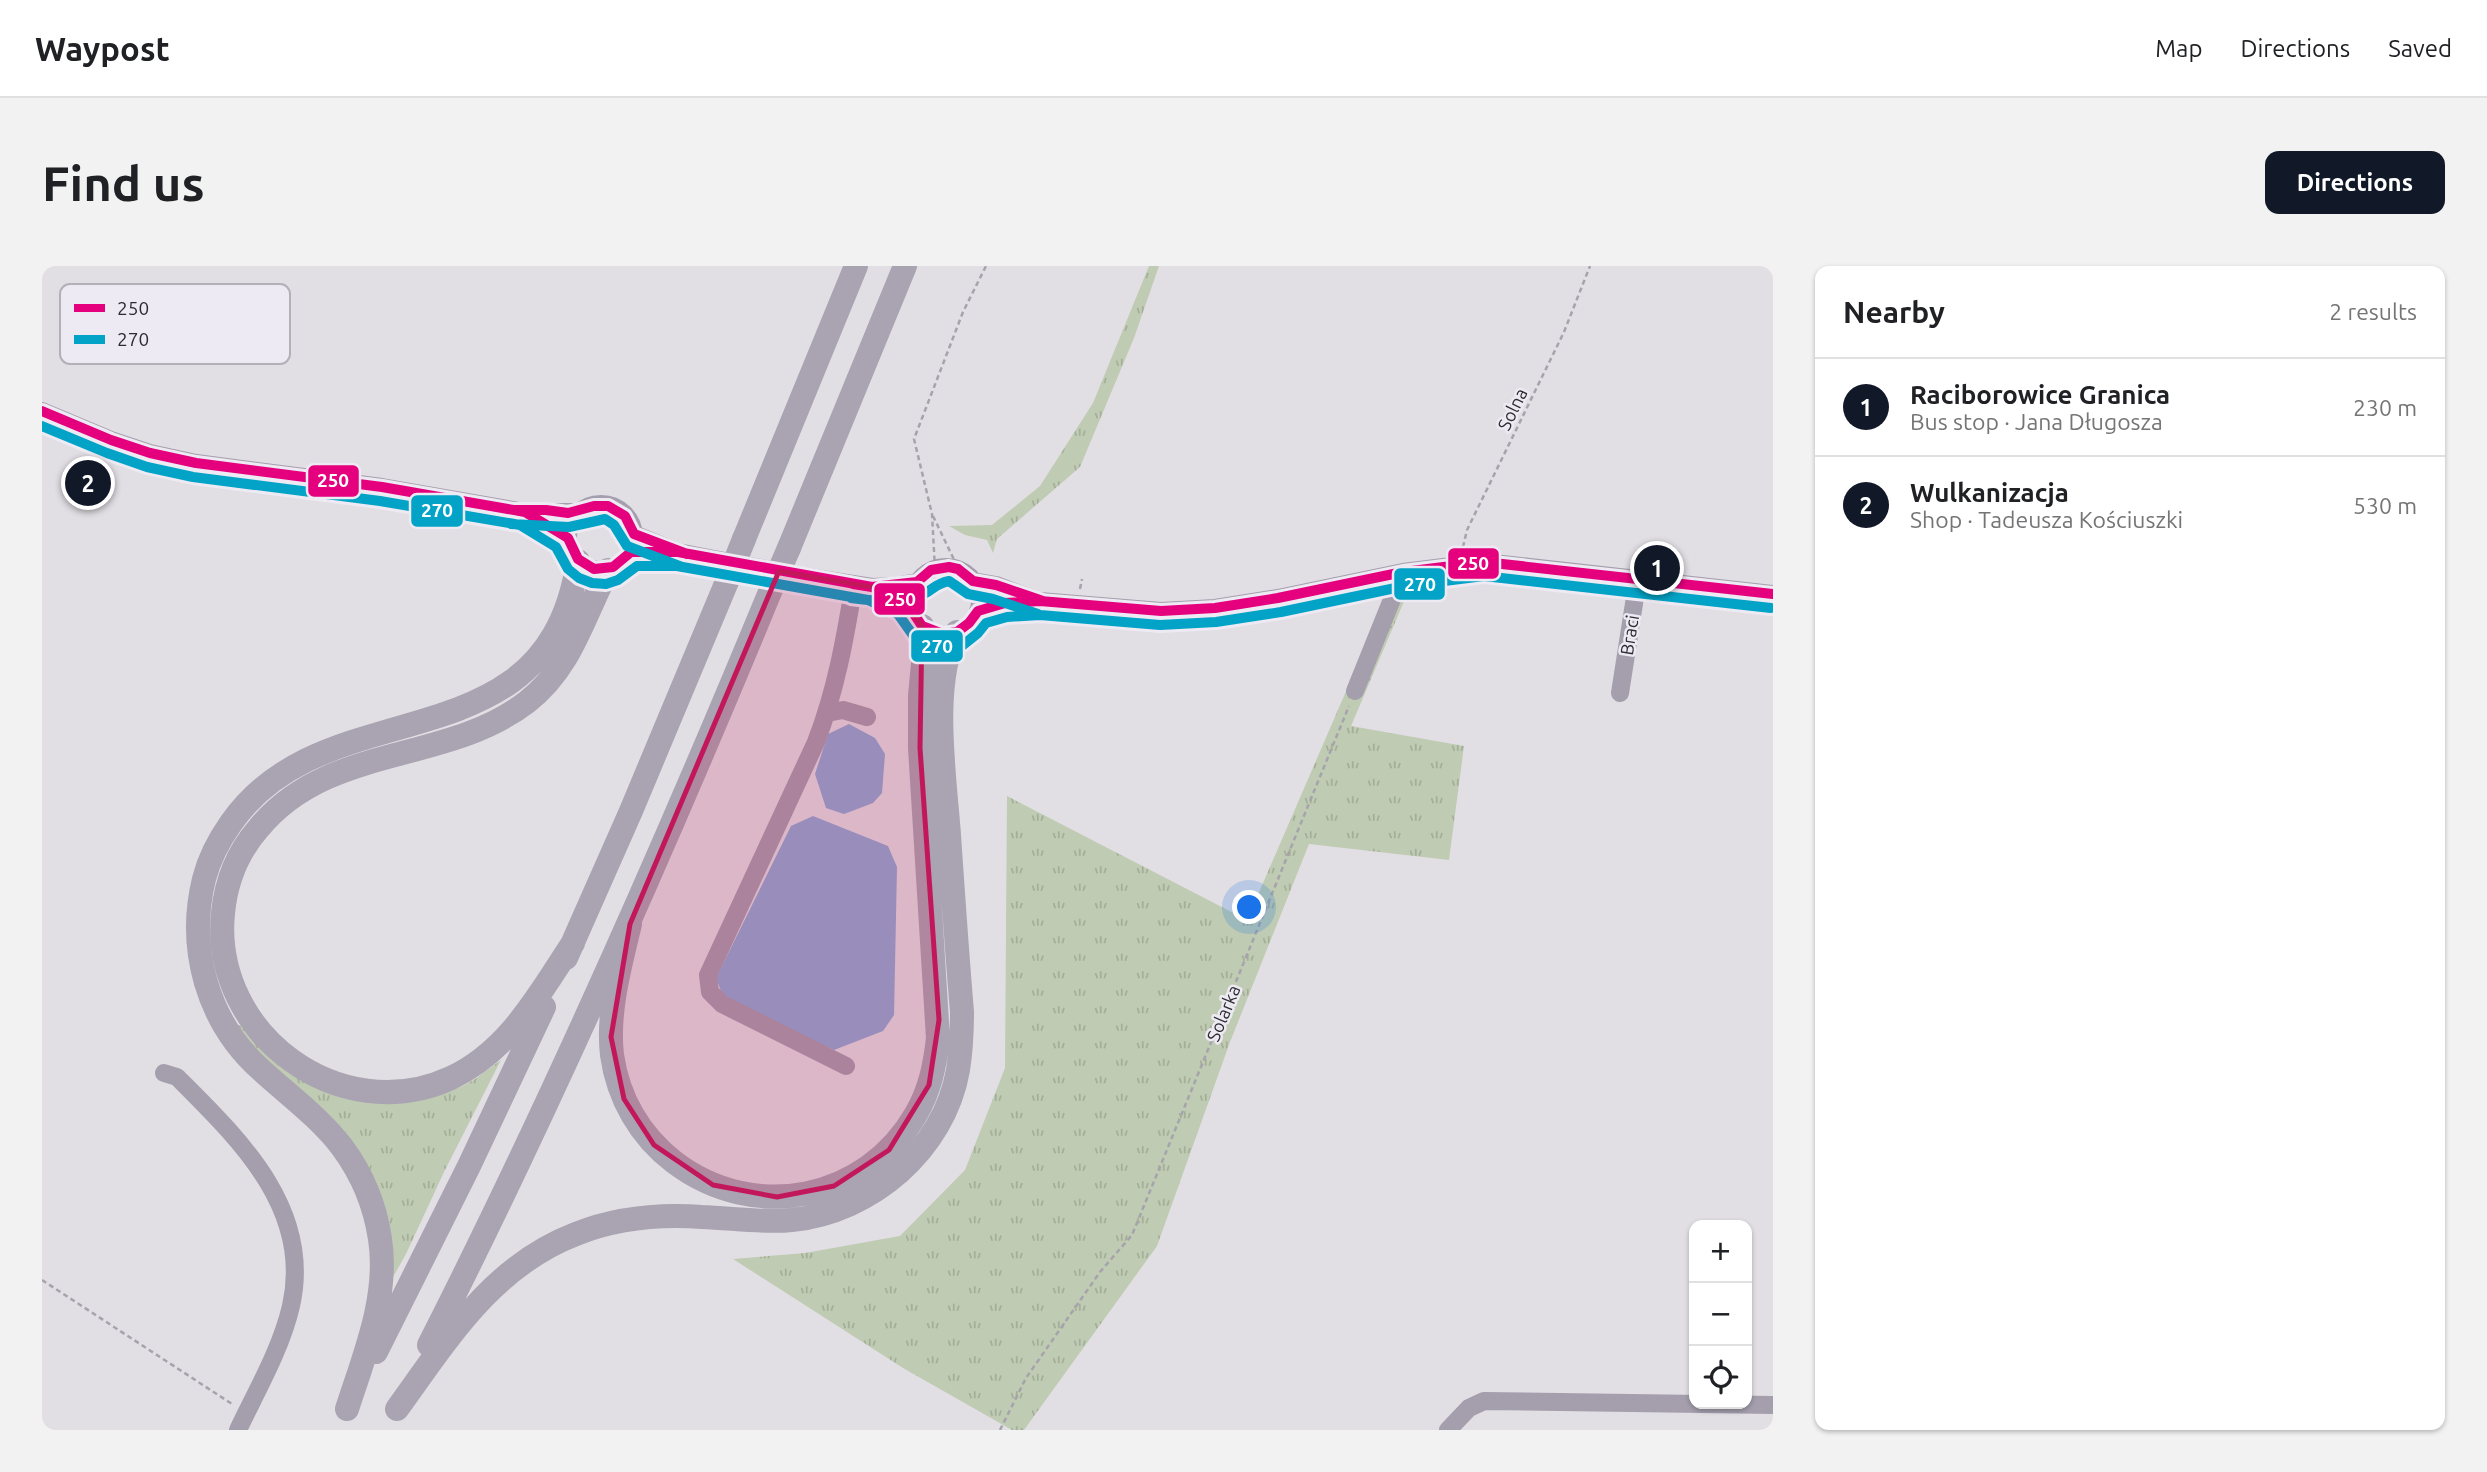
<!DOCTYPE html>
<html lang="en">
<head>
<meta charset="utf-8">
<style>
	:root { --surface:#fff; --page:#f2f2f2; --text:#202124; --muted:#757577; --line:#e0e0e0; --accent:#111827 }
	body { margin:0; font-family:Ubuntu,sans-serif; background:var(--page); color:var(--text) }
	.controls { position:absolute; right:21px; bottom:21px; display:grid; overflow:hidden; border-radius:14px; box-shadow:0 2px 5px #0004 }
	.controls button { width:63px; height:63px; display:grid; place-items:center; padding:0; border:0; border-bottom:2px solid var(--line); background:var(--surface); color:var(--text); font:35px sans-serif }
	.you { position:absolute; left:1208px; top:642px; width:24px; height:24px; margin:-18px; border:5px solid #fff; border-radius:50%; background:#1a73e8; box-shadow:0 0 0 10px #1a73e833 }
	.badge { display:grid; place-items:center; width:46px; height:46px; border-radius:50%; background:var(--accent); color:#fff; font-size:23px; font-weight:700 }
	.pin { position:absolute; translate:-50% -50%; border:4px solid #fff; box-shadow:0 2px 7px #0006 }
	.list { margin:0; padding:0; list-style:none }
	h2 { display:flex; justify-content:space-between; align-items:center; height:91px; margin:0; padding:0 28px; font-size:30px }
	h2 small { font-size:23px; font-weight:400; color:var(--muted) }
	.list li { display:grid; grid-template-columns:46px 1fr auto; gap:21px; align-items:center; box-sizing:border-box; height:98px; padding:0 28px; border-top:2px solid var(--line) }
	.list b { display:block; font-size:26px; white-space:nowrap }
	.list p { margin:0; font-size:23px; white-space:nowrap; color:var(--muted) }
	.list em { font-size:23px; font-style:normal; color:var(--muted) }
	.icon { flex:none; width:38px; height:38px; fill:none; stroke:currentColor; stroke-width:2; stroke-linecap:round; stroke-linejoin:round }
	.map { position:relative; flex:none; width:1731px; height:1164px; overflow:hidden; border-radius:14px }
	header { display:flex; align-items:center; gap:42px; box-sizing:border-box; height:98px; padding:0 35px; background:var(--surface); border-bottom:2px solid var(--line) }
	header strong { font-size:33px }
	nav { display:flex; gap:38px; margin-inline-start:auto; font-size:24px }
	.intro { display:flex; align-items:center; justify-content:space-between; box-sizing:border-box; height:168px; padding:0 42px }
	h1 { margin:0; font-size:49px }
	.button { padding:18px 32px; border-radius:14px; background:var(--accent); color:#fff; font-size:24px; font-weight:700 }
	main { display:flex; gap:42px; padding:0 42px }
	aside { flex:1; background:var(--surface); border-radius:14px; box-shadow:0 2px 5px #0004 }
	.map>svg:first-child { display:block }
	.grass { fill:url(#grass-tufts) }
	.water { fill:#8faad5 }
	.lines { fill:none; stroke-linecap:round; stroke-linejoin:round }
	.path { stroke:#a7a3ad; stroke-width:2.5; stroke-dasharray:5 3.5; stroke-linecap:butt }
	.minor { stroke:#a59ead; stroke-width:18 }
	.highway { stroke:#aaa3b1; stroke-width:24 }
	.highway-bridge { stroke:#aaa3b1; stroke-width:24 }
	.bus-1-casing { stroke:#edeaf3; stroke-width:16 }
	.bus-2-casing { stroke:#edeaf3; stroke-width:16 }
	.bus-1 { stroke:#e5007d; stroke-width:10 }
	.bus-2 { stroke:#02a3c6; stroke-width:10 }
	.marked { fill:#c2185b; fill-opacity:0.2; stroke:#c2185b; stroke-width:5; stroke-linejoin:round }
	.labels { text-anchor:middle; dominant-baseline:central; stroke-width:5; stroke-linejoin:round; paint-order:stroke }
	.street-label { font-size:18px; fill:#2c2b2f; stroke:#edeaf3 }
	.key { fill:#edeaf3; stroke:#b3b1b8; stroke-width:2 }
	.key-label { font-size:19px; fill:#2c2b2f }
	.line-badge { stroke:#edeaf3; stroke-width:2.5 }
	.badge-label { font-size:19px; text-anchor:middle; font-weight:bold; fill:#fff }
</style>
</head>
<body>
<header>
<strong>Waypost</strong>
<nav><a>Map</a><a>Directions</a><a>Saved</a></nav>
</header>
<div class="intro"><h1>Find us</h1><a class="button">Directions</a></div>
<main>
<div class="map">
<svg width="1731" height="1164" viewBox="0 0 1731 1164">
	<defs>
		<pattern id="grass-tufts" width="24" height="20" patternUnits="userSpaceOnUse" patternTransform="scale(1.75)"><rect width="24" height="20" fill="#bfcbb2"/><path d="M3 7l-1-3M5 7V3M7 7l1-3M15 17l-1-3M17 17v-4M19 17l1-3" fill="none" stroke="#a4ae99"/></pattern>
	</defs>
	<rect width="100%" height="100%" fill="#e1dfe4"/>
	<!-- grass -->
	<path class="grass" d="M1107 0H1117L1092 72 1038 201 955 273 951 287 945 274 923 269 907 260 950 259 998 220 1051 137Z
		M1366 326 1309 460 1422 480 1407 594 1267 578 1188 776 1115 980 982 1164H970L861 1102 691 993 763 987 858 970 923 904 963 802 965 530 1205 654 1344 333Z
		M195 759 201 760C213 775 225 792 241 803 296 843 375 849 433 813 442 807 450 800 459 794L402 906 364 988 351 1011 347 955Z"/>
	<!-- water -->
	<path class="water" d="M807 458 833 472 843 488 840 527 831 537 802 548 784 542 773 508 786 468Z
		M771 550 846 580 855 601 852 749 841 765 792 784 682 733 674 712 749 560Z"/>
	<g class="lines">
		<!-- path -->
		<path class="path" d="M891 250 917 304
			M1421 281 1425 264 1522 66 1548 0
			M893 303 890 248 872 173 921 46 944 0
			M1038 323 1040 313
			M0 1014 190 1138
			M958 1164 984 1112 1058 1006 1090 969 1307 440"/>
		<!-- minor -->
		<path class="minor" d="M0 145 69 174 108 187 154 197 340 221 483 246H537
			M526 271a33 33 0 1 1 66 0a33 33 0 1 1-66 0Z
			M483 246 526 272
			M592 268 636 286 760 310 830 321 852 320 875 316
			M870 335a34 34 0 1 1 68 0a34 34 0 1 1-68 0Z
			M931 315 954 319 991 333
			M936 345 963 337 998 335 1119 345 1173 342 1236 332 1361 306 1442 296 1731 328
			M1313 425 1361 306
			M1578 427 1596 312
			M785 447 801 444 825 451
			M804 800 680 738 668 726 666 709 774 476C794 424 803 373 812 318
			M122 807 135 811C197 873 271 943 249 1040 239 1083 215 1124 196 1164
			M1406 1164 1427 1142 1442 1135 1731 1139"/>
		<!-- highway -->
		<path class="highway" d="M702 273 814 0
			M747 282 863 0
			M588 658C578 700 565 746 570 789 576 832 598 870 632 896 712 957 824 935 874 848 888 824 893 799 896 772L878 482V430L883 376 880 360
			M531 677C497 728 467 785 409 812 298 863 169 768 181 647 184 616 196 586 216 563 286 477 403 499 485 436 530 401 541 351 566 304
			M524 692 589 545 686 313
			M387 1079C513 831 624 578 730 321
			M334 1086 427 900 502 741
			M305 1143C322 1090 347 1031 338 973 333 939 320 908 300 881 277 851 245 828 218 803 165 755 145 682 162 613 167 593 177 574 189 557 285 419 505 505 536 295
			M355 1143C405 1074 450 1000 534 968 574 952 617 948 660 951 690 952 720 957 750 954 829 946 902 884 916 804 919 785 920 766 920 746 915 687 911 628 907 569 903 512 888 417 915 366"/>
		<!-- highway-bridge -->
		<path class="highway-bridge" d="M686 313 702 273
			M730 321 747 282"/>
		<defs>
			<path id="bus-1" d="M0 145 69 174 108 187 154 197 340 221 483 246 526 272 536 293 552 303 571 301 589 286H636L830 321 864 336 880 360 901 368 915 366 927 357 936 345 963 337 998 335 1119 345 1173 342 1236 332 1361 306 1442 296 1731 328
				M471 244H504L526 247 552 240H566L583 250 592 268 645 288
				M811 318 830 321 875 316 889 304 907 301 916 303 931 315 954 319 1001 335"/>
			<path id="bus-2" d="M0 160 65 187 105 201 151 211 338 235 478 259 514 281 526 303 537 312 550 317 564 318 576 314 595 300H635L826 334 856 348 873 372 900 382 921 379 936 367 944 357 965 351 998 349 1118 359 1174 356 1239 346 1363 320 1442 310 1729 342
				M469 258 527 261 563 253 572 259 585 280 640 301
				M809 332C829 335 864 338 882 328 893 322 893 318 907 315L926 328 951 333 996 348"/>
		</defs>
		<!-- bus-1 casing -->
		<use href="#bus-1" class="bus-1-casing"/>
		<!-- bus-2 casing -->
		<use href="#bus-2" class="bus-2-casing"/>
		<!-- bus-1 -->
		<use href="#bus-1" class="bus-1"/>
		<!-- bus-2 -->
		<use href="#bus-2" class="bus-2"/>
	</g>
	<!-- marked area -->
	<path class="marked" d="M737 305 830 321 864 336 880 360 878 482 897 754 887 819 847 884 792 920 735 931 671 919 612 879 582 833 569 771 588 658Z"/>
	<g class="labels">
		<!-- street labels -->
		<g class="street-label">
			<text transform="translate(1470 143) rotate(-64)">Solna</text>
			<text transform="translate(1587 369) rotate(-81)">Braci</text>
			<text transform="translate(1181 747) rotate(-67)">Solarka</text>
		</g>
	</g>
	<!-- legend -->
	<rect x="18" y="18" width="230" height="80" rx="10" class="key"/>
	<rect x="32" y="38" width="31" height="8" fill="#e5007d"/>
	<rect x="32" y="69" width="31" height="9" fill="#02a3c6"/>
	<g class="key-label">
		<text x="75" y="49">250</text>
		<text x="75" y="80">270</text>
	</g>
	<g class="line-badge">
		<rect x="265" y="198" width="53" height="34" rx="7" fill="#e5007d"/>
		<rect x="368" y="228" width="54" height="34" rx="7" fill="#02a3c6"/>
		<rect x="1405" y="281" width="53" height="33" rx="7" fill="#e5007d"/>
		<rect x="1351" y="301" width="53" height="34" rx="7" fill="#02a3c6"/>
		<rect x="831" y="316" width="53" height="34" rx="7" fill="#e5007d"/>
		<rect x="868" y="363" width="54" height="34" rx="7" fill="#02a3c6"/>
	</g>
	<g class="badge-label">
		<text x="291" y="221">250</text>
		<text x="395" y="251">270</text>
		<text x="1431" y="304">250</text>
		<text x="1378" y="325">270</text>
		<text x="858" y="340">250</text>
		<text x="895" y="387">270</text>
	</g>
</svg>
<div class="controls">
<button>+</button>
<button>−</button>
<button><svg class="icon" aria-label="locate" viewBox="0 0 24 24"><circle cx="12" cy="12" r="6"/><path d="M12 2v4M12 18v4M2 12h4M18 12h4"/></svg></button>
</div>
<div class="you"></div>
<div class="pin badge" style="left:1615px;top:302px">1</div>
<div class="pin badge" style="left:46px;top:217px">2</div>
</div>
<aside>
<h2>Nearby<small>2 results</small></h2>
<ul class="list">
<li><span class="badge">1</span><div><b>Raciborowice Granica</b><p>Bus stop · Jana Długosza</p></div><em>230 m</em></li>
<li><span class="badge">2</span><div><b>Wulkanizacja</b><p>Shop · Tadeusza Kościuszki</p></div><em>530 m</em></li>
</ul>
</aside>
</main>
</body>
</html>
